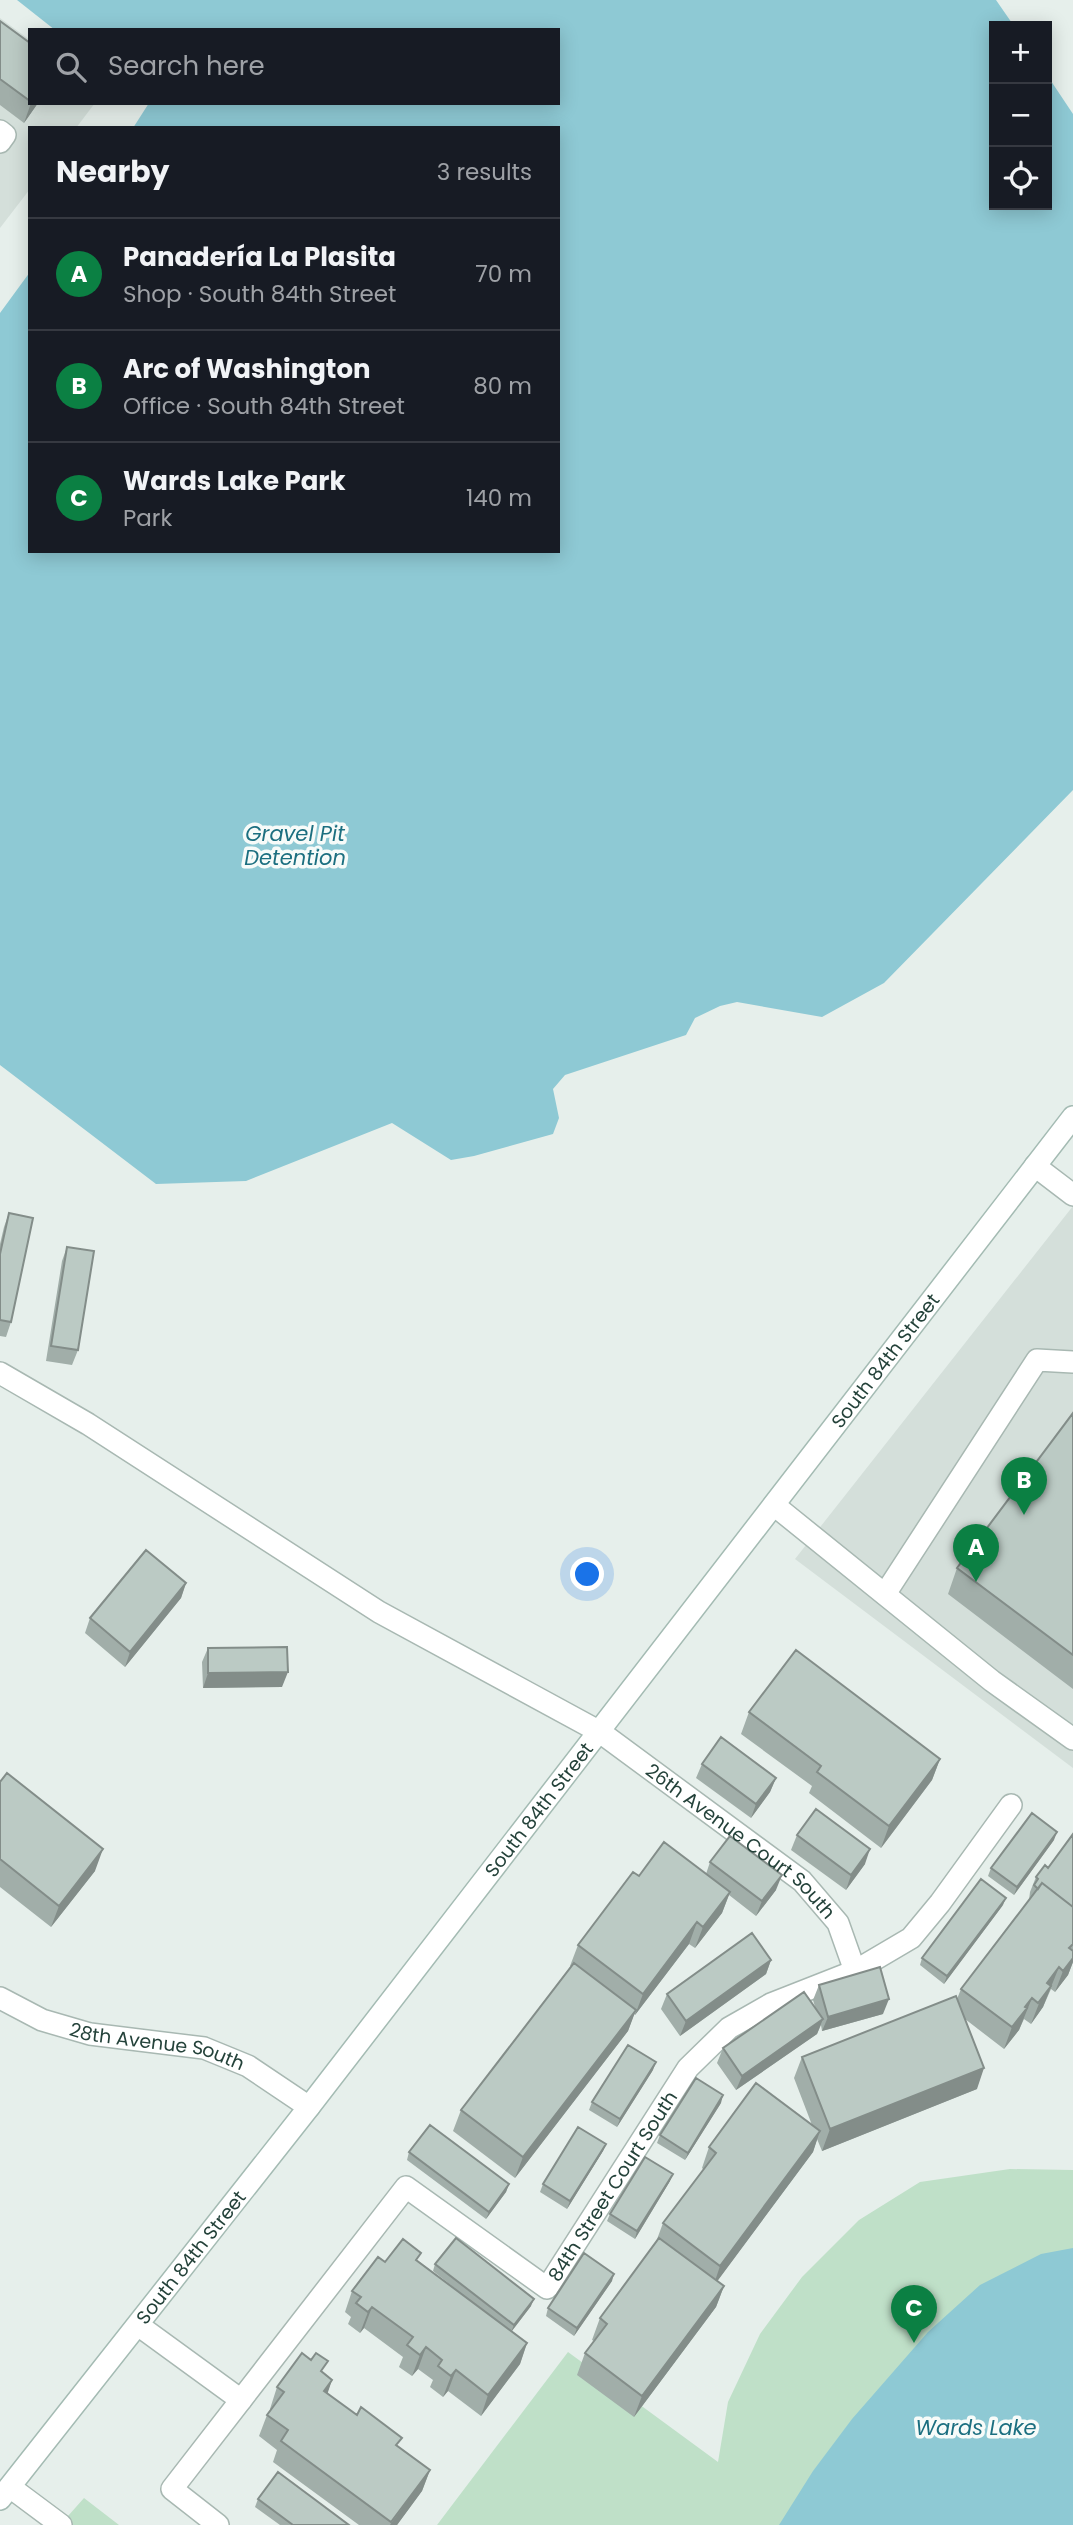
<!DOCTYPE html>
<html lang="en">
<head>
<meta charset="utf-8">
<style>
	:root { --surface:#171b24; --page:#242831; --text:#f1f3f6; --muted:#9ea1a6; --line:#363941; --accent:#0b8043 }
	body { margin:0; font-family:Poppins,sans-serif; background:var(--page); color:var(--text) }
	.controls { position:absolute; right:21px; top:21px; display:grid; overflow:hidden; border-radius:0px; box-shadow:0 4px 18px #0003 }
	.controls button { width:63px; height:63px; display:grid; place-items:center; padding:0; border:0; border-bottom:2px solid var(--line); background:var(--surface); color:var(--text); font:35px sans-serif }
	.you { position:absolute; left:588px; top:1575px; width:24px; height:24px; margin:-18px; border:5px solid #fff; border-radius:50%; background:#1a73e8; box-shadow:0 0 0 10px #1a73e833 }
	.badge { display:grid; place-items:center; width:46px; height:46px; border-radius:50%; background:var(--accent); color:#fff; font-size:23px; font-weight:700 }
	.pin { position:absolute; translate:-50% -58px; filter:drop-shadow(0 2px 4px #0008) }
	.pin::after { content:''; position:absolute; top:37px; width:24px; height:21px; background:inherit; clip-path:polygon(0 0,100% 0,50% 100%) }
	.list { margin:0; padding:0; list-style:none }
	h2 { display:flex; justify-content:space-between; align-items:center; height:91px; margin:0; padding:0 28px; font-size:30px }
	h2 small { font-size:23px; font-weight:400; color:var(--muted) }
	.list li { display:grid; grid-template-columns:46px 1fr auto; gap:21px; align-items:center; box-sizing:border-box; height:112px; padding:0 28px; border-top:2px solid var(--line) }
	.list b { display:block; font-size:26px; white-space:nowrap }
	.list p { margin:0; font-size:23px; white-space:nowrap; color:var(--muted) }
	.list em { font-size:23px; font-style:normal; color:var(--muted) }
	.icon { flex:none; width:38px; height:38px; fill:none; stroke:currentColor; stroke-width:2; stroke-linecap:round; stroke-linejoin:round }
	.map { position:relative; flex:none; width:1073px; height:2525px; overflow:hidden }
	.search { position:absolute; background:var(--surface); box-shadow:0 4px 18px #0003; left:28px; top:28px; width:532px; height:77px; display:flex; align-items:center; gap:18px; box-sizing:border-box; padding:0 24px; border-radius:0px; color:var(--muted); font-size:26px }
	.panel { position:absolute; background:var(--surface); box-shadow:0 4px 18px #0003; left:28px; top:126px; width:532px; height:427px; border-radius:0px }
	.map>svg:first-child { display:block }
	.built { fill:#d4dfda }
	.green { fill:#bfe0c8 }
	.water { fill:#8ec9d4 }
	.lines { fill:none; stroke-linecap:round; stroke-linejoin:round }
	.service-casing { stroke:#a8b8b2; stroke-width:24 }
	.secondary-casing { stroke:#a4bbb3; stroke-width:24 }
	.service { stroke:#fff; stroke-width:21 }
	.secondary { stroke:#fff; stroke-width:21 }
	.wall { fill:#a1aea9 }
	.shaded-wall { fill:#838d89 }
	.building { fill:#bbcac4; stroke:#838d89; stroke-width:2 }
	.labels { text-anchor:middle; dominant-baseline:central; stroke-width:7; stroke-linejoin:round; paint-order:stroke }
	.street-label { font-size:19px; fill:#24423a; stroke:#f7fbf9 }
	.water-label { font-size:21px; font-style:italic; fill:#1c6f80; stroke:#f7fbf9 }
</style>
</head>
<body>
<div class="map">
<svg width="1073" height="2525" viewBox="0 0 1073 2525">
	<rect width="100%" height="100%" fill="#e6efeb"/>
	<!-- built -->
	<path class="built" d="M0 18 30 40V103H95L76 128H30V189L0 228Z
		M1073 1206V1768L795 1559Z"/>
	<!-- green -->
	<path class="green" d="M1010 2169 1073 2170V2525H437L568 2352 718 2462 728 2402 760 2334 802 2277 859 2220 920 2182Z
		M84 2498 119 2525H60Z"/>
	<!-- water -->
	<path class="water" d="M17 0H996L1014 26H994V205H1047V75L1073 114V790L884 983 822 1017 737 1002 720 1006 695 1018 686 1035 565 1075 553 1089 559 1118 553 1134 474 1156 451 1160 392 1123 246 1181 156 1184 0 1065V313L30 272V551H558V128H133L149 103H558V30H55Z
		M1073 2248V2525H779L813 2471 852 2419 928 2332 980 2285 1041 2254Z"/>
	<g class="lines">
		<defs>
			<g id="service">
				<path d="M0 131 5 135 0 142"/>
				<path d="M1035 1166 1073 1195"/>
				<path id="s1" d="M0 1373 88 1424 379 1612 600 1732 802 1881 838 1923 855 1971"/>
				<path d="M774 1505 992 1681 1073 1739"/>
				<path d="M885 1594 1037 1360 1073 1362"/>
				<path id="s2" d="M0 1998 42 2020 90 2034 204 2048 248 2066 309 2107"/>
				<path d="M138 2325 241 2400"/>
				<path d="M10 2487 61 2525"/>
				<path id="s3" d="M218 2525 172 2489 406 2187 547 2288 688 2068 729 2028 771 2004 855 1971 911 1938 940 1903 1011 1805"/>
			</g>
			<g id="secondary">
				<path id="s4" d="M0 2499 309 2107 1073 1117"/>
			</g>
		</defs>
		<!-- service casing -->
		<use href="#service" class="service-casing"/>
		<!-- secondary casing -->
		<use href="#secondary" class="secondary-casing"/>
		<!-- service -->
		<use href="#service" class="service"/>
		<!-- secondary -->
		<use href="#secondary" class="secondary"/>
	</g>
	<!-- wall -->
	<path class="wall" d="M0 21 30 43V103H38L24 123 0 105Z
		M9 1213 11 1322 6 1337 0 1336V1244L4 1227Z
		M67 1247 78 1350 72 1365 46 1361 62 1261Z
		M1073 1413V1689L948 1594 957 1568Z
		M186 1583 181 1598 125 1667 85 1633 90 1618Z
		M208 1648 282 1687 203 1688 202 1662Z
		M749 1712 940 1759 932 1780 881 1848 809 1793 812 1786 741 1734Z
		M702 1764 776 1778 770 1792 751 1818 696 1778Z
		M0 1782 95 1871 51 1927 0 1887Z
		M1073 1834V1962L1068 1975 1055 1992 1051 1989 1043 2007 1031 2024 1024 2019 1019 2030 1004 2049 965 2019 977 2089 822 2151 817 2139 813 2152 717 2281 724 2286 716 2307 634 2417 577 2375 585 2353 594 2341 592 2340 600 2318 656 2242 663 2223 704 2170 702 2168 709 2147 812 2125 794 2078 802 2057 957 1999 961 1989 1029 1900 1030 1892 1036 1877 1048 1868Z
		M797 1835 865 1864 846 1890 791 1850Z
		M1054 1840 1014 1895 988 1876 991 1868Z
		M710 1862 776 1890 756 1916 729 1895 722 1913 695 1948 689 1944 635 2015 634 2014 628 2031 515 2178 453 2131 461 2110 571 1966H570L578 1945 639 1876 706 1874Z
		M1003 1905 944 1984 920 1965 922 1958Z
		M771 1960 766 1974 680 2036 661 2009 667 1994Z
		M819 1985 883 2014 822 2031 821 2025 817 2034 736 2090 717 2063 723 2048 816 2010 813 2000Z
		M653 2070 617 2127 589 2110 592 2102Z
		M721 2103 685 2160 657 2143 660 2135Z
		M606 2144 603 2151 567 2209 540 2192 543 2184Z
		M409 2152 509 2184 506 2192 486 2219 407 2160Z
		M670 2181 635 2239 607 2221 610 2214Z
		M418 2261 457 2290 433 2271 435 2264 531 2306 512 2331 527 2343 520 2364 481 2416 448 2391 443 2397 430 2387 433 2380 418 2369 412 2376 399 2367 403 2357 364 2328 360 2333 348 2324 351 2317 345 2312 352 2291 385 2262Z
		M612 2281 574 2336 546 2316 548 2308Z
		M324 2373 332 2380 327 2393 430 2470 422 2491 397 2525H359L273 2462 277 2450 259 2436 267 2415 271 2410 270 2409 277 2387Z
		M258 2499 349 2525H280L255 2507Z"/>
	<!-- shaded-wall -->
	<path class="shaded-wall" d="M31 103H38L24 123Z
		M186 1583 181 1598 125 1667 130 1652Z
		M288 1672 282 1687 203 1688 208 1673Z
		M940 1759 932 1780 881 1848 889 1826Z
		M776 1778 770 1792 751 1818 756 1804Z
		M1057 1832 1054 1840 1014 1895 1017 1887Z
		M103 1849 95 1871 51 1927 59 1906Z
		M870 1849 865 1864 846 1890 851 1875Z
		M782 1875 776 1890 756 1916 762 1901Z
		M730 1892 722 1913 695 1948 703 1927Z
		M1006 1898 1003 1905 944 1984 947 1976Z
		M697 1922 689 1944 635 2015 643 1994Z
		M1073 1956V1962L1068 1975 1055 1992 1063 1971Z
		M771 1960 766 1974 680 2036 686 2021Z
		M1059 1967 1043 2007 1031 2024 1047 1983Z
		M1032 1998 1019 2030 1004 2049 1012 2027Z
		M889 1999 883 2014 822 2031 828 2017Z
		M636 2010 628 2031 515 2178 523 2157Z
		M823 2019 817 2034 736 2090 742 2076Z
		M656 2062 653 2070 617 2127 620 2119Z
		M984 2068 977 2089 822 2151 830 2129Z
		M723 2095 721 2103 685 2160 688 2153Z
		M820 2131 813 2152 713 2287 720 2266Z
		M606 2144 603 2151 567 2209 570 2201Z
		M673 2174 670 2181 635 2239 637 2231Z
		M509 2184 506 2192 486 2219 489 2212Z
		M614 2274 612 2281 574 2336 577 2328Z
		M724 2286 716 2307 634 2417 642 2396Z
		M534 2299 531 2306 511 2332 514 2325Z
		M372 2307 364 2328 360 2333 368 2312Z
		M527 2343 520 2364 481 2416 488 2395Z
		M426 2347 418 2369 412 2376 420 2355Z
		M456 2370 448 2391 443 2397 451 2376Z
		M332 2380 325 2401 324 2391Z
		M430 2470 422 2491 397 2525H390Z"/>
	<!-- building -->
	<path class="building" d="M0 21 30 43V101L0 79Z
		M9 1213 33 1218 11 1322 0 1320V1254Z
		M67 1247 94 1251 78 1350 51 1346Z
		M1073 1413V1655L957 1568Z
		M146 1550 186 1583 130 1652 90 1618Z
		M287 1647 288 1672 208 1673V1648Z
		M796 1650 940 1759 889 1826 817 1772 821 1766 749 1712Z
		M721 1737 776 1778 756 1804 702 1764Z
		M7 1773 103 1849 59 1906 0 1859V1782Z
		M816 1809 870 1849 851 1875 797 1835Z
		M1032 1813 1057 1832 1017 1887 991 1868Z
		M1073 1834V1907L1042 1883 1038 1889 1034 1885 1038 1879 1036 1877 1045 1865 1048 1868Z
		M730 1836 782 1875 762 1901 710 1862Z
		M664 1842 730 1892 703 1927 697 1922 643 1994 578 1945 633 1872 639 1876Z
		M981 1879 1006 1898 947 1976 922 1958Z
		M1042 1883 1073 1907V1944L1069 1948 1073 1951V1958L1063 1971 1059 1967 1047 1983 1051 1986 1038 2003 1032 1998 1025 2007 1027 2008 1012 2027 961 1989Z
		M752 1933 771 1960 686 2021 667 1994Z
		M574 1963 636 2010 523 2157 461 2110Z
		M880 1967 889 1999 828 2017 819 1985Z
		M804 1992 823 2019 742 2076 723 2048Z
		M956 1996 984 2068 830 2129 802 2057Z
		M628 2045 656 2062 620 2119 592 2102Z
		M696 2078 723 2095 688 2153 660 2135Z
		M756 2083 820 2131 720 2266 663 2223 716 2153 709 2147Z
		M430 2125 509 2184 489 2212 409 2152Z
		M578 2127 606 2144 570 2201 543 2184Z
		M645 2157 673 2174 637 2231 610 2214Z
		M456 2238 534 2299 514 2325 435 2264Z
		M659 2238 724 2286 642 2396 585 2353 607 2324 600 2318Z
		M403 2239 421 2253 416 2260 527 2343 488 2395 456 2370 451 2376 438 2366 442 2360 426 2347 420 2355 407 2345 413 2337 372 2307 368 2312 356 2303 361 2297 352 2291 378 2257 385 2262Z
		M584 2253 614 2274 577 2328 548 2308Z
		M302 2353 311 2360 316 2353 328 2361 321 2371 332 2380 324 2391 357 2415 361 2407 402 2438 396 2445 430 2470 391 2522 281 2441 288 2430 267 2415 284 2392 277 2387Z
		M278 2472 349 2525H293L258 2499Z"/>
	<g class="labels">
		<!-- street labels -->
		<g class="street-label">
			<text stroke="none"><textPath href="#s4" startOffset="1442">South 84th Street</textPath></text>
			<text stroke="none"><textPath href="#s4" startOffset="875">South 84th Street</textPath></text>
			<text stroke="none"><textPath href="#s1" startOffset="878">26th Avenue Court South</textPath></text>
			<text stroke="none"><textPath href="#s2" startOffset="166">28th Avenue South</textPath></text>
			<text stroke="none"><textPath href="#s3" startOffset="735">84th Street Court South</textPath></text>
			<text stroke="none"><textPath href="#s4" startOffset="308">South 84th Street</textPath></text>
		</g>
		<!-- water labels -->
		<g class="water-label">
			<text x="295" y="833">Gravel Pit<tspan x="295" dy="24">Detention</tspan></text>
			<text x="976" y="2427">Wards Lake</text>
		</g>
	</g>
</svg>
<div class="controls">
<button>+</button>
<button>−</button>
<button><svg class="icon" aria-label="locate" viewBox="0 0 24 24"><circle cx="12" cy="12" r="6"/><path d="M12 2v4M12 18v4M2 12h4M18 12h4"/></svg></button>
</div>
<div class="you"></div>
<div class="pin badge" style="left:976px;top:1582px">A</div>
<div class="pin badge" style="left:1024px;top:1515px">B</div>
<div class="pin badge" style="left:914px;top:2343px">C</div>
<div class="search"><svg class="icon" aria-label="search" viewBox="0 0 24 24"><circle cx="10" cy="10" r="6"/><path d="M15 15l6 6"/></svg>Search here</div>
<section class="panel">
<h2>Nearby<small>3 results</small></h2>
<ul class="list">
<li><span class="badge">A</span><div><b>Panadería La Plasita</b><p>Shop · South 84th Street</p></div><em>70 m</em></li>
<li><span class="badge">B</span><div><b>Arc of Washington</b><p>Office · South 84th Street</p></div><em>80 m</em></li>
<li><span class="badge">C</span><div><b>Wards Lake Park</b><p>Park</p></div><em>140 m</em></li>
</ul>
</section>
</div>
</body>
</html>
